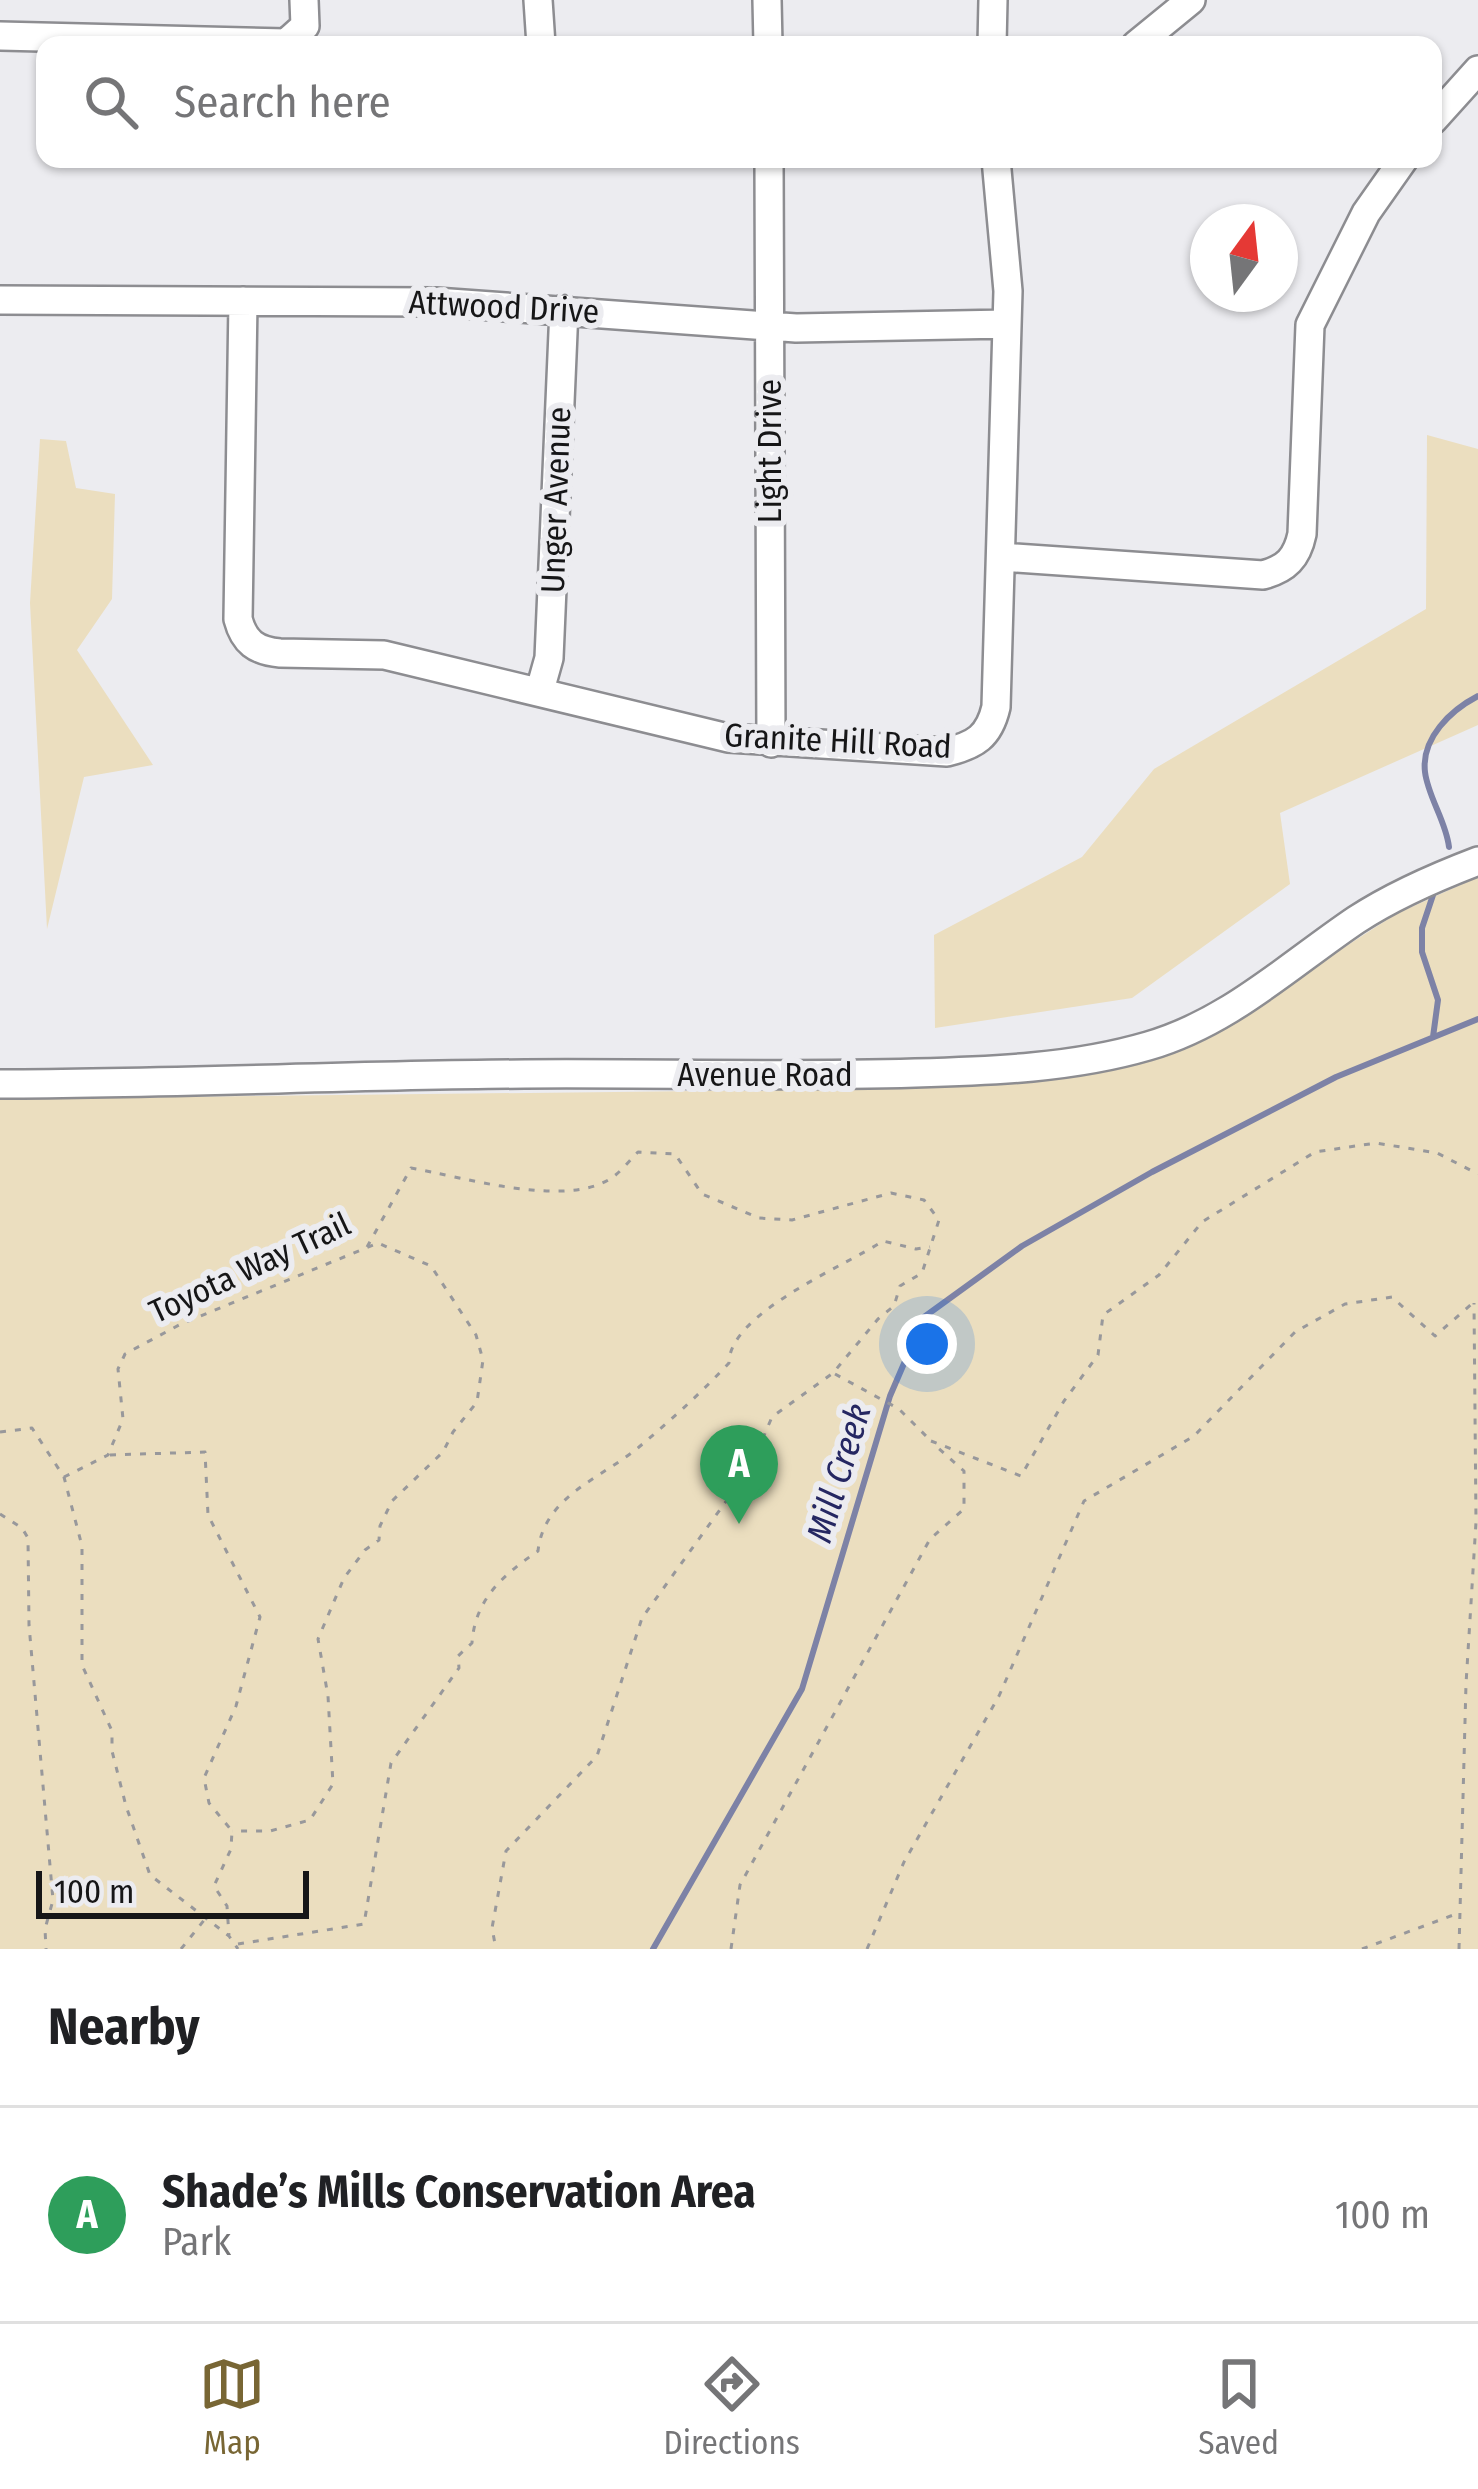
<!DOCTYPE html>
<html lang="en">
<head>
<meta charset="utf-8">
<style>
	:root { --surface:#fff; --page:#f6f6f6; --text:#202124; --muted:#757577; --line:#e0e0e0; --accent:#786634 }
	body { margin:0; font-family:"Fira Sans Condensed",sans-serif; background:var(--page); color:var(--text) }
	.compass { position:absolute; left:1190px; top:204px; width:108px; height:108px; border-radius:50%; background:var(--surface); box-shadow:0 3px 9px #0004; rotate:15deg }
	.scale { position:absolute; left:36px; bottom:30px; width:273px; box-sizing:border-box; padding-left:12px; border:6px solid #161617; border-top:0; font-size:33px; line-height:42px; white-space:nowrap; color:#161617; -webkit-text-stroke:9px #ececf0; paint-order:stroke }
	.you { position:absolute; left:927px; top:1344px; width:42px; height:42px; margin:-30px; border:9px solid #fff; border-radius:50%; background:#1a73e8; box-shadow:0 0 0 18px #1a73e833 }
	.badge { display:grid; place-items:center; width:78px; height:78px; border-radius:50%; background:var(--accent); color:#fff; font-size:39px; font-weight:700 }
	.pin { position:absolute; translate:-50% -99px; filter:drop-shadow(0 3px 6px #0008) }
	.pin::after { content:''; position:absolute; top:63px; width:42px; height:36px; background:inherit; clip-path:polygon(0 0,100% 0,50% 100%) }
	.list { margin:0; padding:0; list-style:none }
	h2 { display:flex; justify-content:space-between; align-items:center; height:156px; margin:0; padding:0 48px; font-size:51px }
	h2 small { font-size:39px; font-weight:400; color:var(--muted) }
	.list li { display:grid; grid-template-columns:78px 1fr auto; gap:36px; align-items:center; box-sizing:border-box; height:216px; padding:0 48px; border-top:3px solid var(--line) }
	.list b { display:block; font-size:45px; white-space:nowrap }
	.list p { margin:0; font-size:39px; white-space:nowrap; color:var(--muted) }
	.list em { font-size:39px; font-style:normal; color:var(--muted) }
	.icon { flex:none; width:66px; height:66px; fill:none; stroke:currentColor; stroke-width:2; stroke-linecap:round; stroke-linejoin:round }
	.map { position:relative; flex:none; width:1478px; height:1949px; overflow:hidden }
	.search { position:absolute; background:var(--surface); box-shadow:0 3px 9px #0004; left:36px; right:36px; top:36px; height:132px; display:flex; align-items:center; gap:30px; box-sizing:border-box; padding:0 42px; border-radius:24px; color:var(--muted); font-size:45px }
	.sheet { height:372px; background:var(--surface) }
	nav { display:flex; justify-content:space-around; align-items:center; box-sizing:border-box; height:168px; border-top:3px solid var(--line); background:var(--surface); font-size:33px; color:var(--muted) }
	nav a { display:grid; justify-items:center; gap:6px }
	nav .on { color:var(--accent) }
	.map>svg:first-child { display:block }
	.green { fill:#ebdebf }
	.lines { fill:none; stroke-linecap:round; stroke-linejoin:round }
	.stream { stroke:#7d82a6; stroke-width:6 }
	.minor-casing { stroke:#8d8d91; stroke-width:32 }
	.path { stroke:#98989b; stroke-width:3; stroke-dasharray:6 9; stroke-linecap:butt }
	.minor { stroke:#fff; stroke-width:27 }
	.labels { text-anchor:middle; dominant-baseline:central; stroke-width:12; stroke-linejoin:round; paint-order:stroke }
	.street-label { font-size:33px; fill:#161617; stroke:#ececf0 }
	.water-label { font-size:36px; font-style:italic; fill:#252762; stroke:#ececf0 }
</style>
</head>
<body>
<div class="map">
<svg width="1478" height="1949" viewBox="0 0 1478 1949">
	<rect width="100%" height="100%" fill="#ececf0"/>
	<!-- green -->
	<path class="green" d="M1427 435 1478 449V725L1280 813 1290 884 1132 998 935 1028 934 935 1082 857 1154 769 1426 609Z
		M40 439 66 441 76 488 115 494 112 599 77 650 153 765 84 777 47 929 30 603Z
		M1478 877V1949H0V1099L866 1089 1087 1068 1162 1057 1199 1041 1396 914Z"/>
	<g class="lines">
		<!-- stream -->
		<path class="stream" d="M1449 847C1446 821 1428 797 1425 772 1421 738 1451 710 1478 696
			M1433 1037 1438 1000 1422 952V928L1435 889
			M653 1949 802 1689 890 1396 924 1317 1022 1246 1152 1172 1336 1077 1478 1019"/>
		<defs>
			<path id="minor" d="M538 0 541 45
				M767 0 768 45
				M0 36 286 43 305 26 304 0
				M992 45 993 0
				M1136 45 1191 0
				M1433 120 1478 70
				M769 159 771 743
				M0 300 436 302 796 328 1007 324
				M243 301 238 619C244 642 256 651 280 653L384 655 728 738 947 752C975 745 989 737 996 707L1008 291 996 159
				M1001 557 1263 575C1286 569 1297 558 1302 534L1310 325 1366 213 1404 159
				M540 690 549 658 564 309
				M0 1084C175 1084 350 1075 525 1074 655 1073 785 1077 915 1073 992 1071 1073 1068 1148 1046 1228 1023 1288 966 1356 920 1394 895 1436 877 1478 861"/>
		</defs>
		<!-- minor casing -->
		<use href="#minor" class="minor-casing"/>
		<!-- path -->
		<path class="path" d="M367 1247 411 1168C463 1177 563 1208 610 1179 620 1173 629 1161 638 1152L675 1154 702 1194 759 1218 792 1220 891 1193 924 1200 939 1220 922 1273 900 1286 894 1306 878 1319 833 1373 772 1417 750 1468 642 1618 597 1756 506 1851 492 1928 496 1949
			M835 1374 899 1409 929 1439
			M0 1432 32 1428 64 1477 82 1546V1665L112 1731V1751L126 1806 150 1875 229 1936 238 1949
			M931 1441 1021 1476 1064 1401 1098 1355 1103 1315 1159 1275 1202 1222 1315 1152 1376 1143 1437 1153 1478 1174
			M110 1455 205 1452 208 1515 260 1617 236 1706 204 1778 209 1803 232 1831 231 1849 214 1886 227 1906 229 1936
			M64 1477 108 1455 123 1419 118 1369 125 1354 181 1324 378 1243 431 1266 476 1335 483 1360 477 1402 453 1432 443 1452 392 1501 380 1526 379 1540 365 1550 344 1578 318 1639 328 1696 333 1784 310 1820 270 1831H232
			M0 1514 22 1528 28 1538 29 1625 53 1900 45 1929 46 1949
			M238 1944 364 1924 391 1763 459 1668 458 1656 472 1643C475 1599 503 1575 538 1551 544 1496 602 1478 639 1447 670 1421 701 1393 729 1363 729 1313 845 1266 883 1241L916 1249 930 1247
			M181 1949 205 1919
			M731 1949 740 1885 930 1539 964 1509V1471L936 1446
			M867 1949 904 1862 999 1696 1084 1501 1194 1436 1295 1332 1345 1304 1392 1297 1435 1336 1474 1302
			M1362 1949 1456 1914
			M1459 1949 1466 1684 1476 1522 1474 1303"/>
		<!-- minor -->
		<use href="#minor" class="minor"/>
	</g>
	<g class="labels">
		<!-- street labels -->
		<g class="street-label">
			<text transform="translate(504 307) rotate(3)">Attwood Drive</text>
			<text transform="translate(770 451) rotate(-90)">Light Drive</text>
			<text transform="translate(556 500) rotate(-88)">Unger Avenue</text>
			<text transform="translate(838 741) rotate(3)">Granite Hill Road</text>
			<text x="765" y="1075">Avenue Road</text>
			<text transform="translate(250 1268) rotate(-25)">Toyota Way Trail</text>
		</g>
		<!-- water labels -->
		<g class="water-label">
			<text transform="translate(839 1473) rotate(-73)">Mill Creek</text>
		</g>
	</g>
</svg>
<svg class="compass" viewBox="-18 -18 36 36"><path d="M0-13l5 13h-10z" fill="#e53935"/><path d="M0 13l5-13h-10z" fill="#757577"/></svg>
<div class="scale">100 m</div>
<div class="you"></div>
<div class="pin badge" style="left:739px;top:1524px;background:#2e9e5b">A</div>
<div class="search"><svg class="icon" aria-label="search" viewBox="0 0 24 24"><circle cx="10" cy="10" r="6"/><path d="M15 15l6 6"/></svg>Search here</div>
</div>
<section class="sheet">
<h2>Nearby<small></small></h2>
<ul class="list">
<li><span class="badge" style="background:#2e9e5b">A</span><div><b>Shade’s Mills Conservation Area</b><p>Park</p></div><em>100 m</em></li>
</ul>
</section>
<nav>
<a class="on"><svg class="icon" aria-label="map" viewBox="0 0 24 24"><path d="M3 6l6-2 6 2 6-2v14l-6 2-6-2-6 2zM9 4v14M15 6v14"/></svg>Map</a>
<a><svg class="icon" aria-label="directions" viewBox="0 0 24 24"><path d="M12 3l9 9-9 9-9-9zM9 14v-3h6M13 9l2 2-2 2"/></svg>Directions</a>
<a><svg class="icon" aria-label="saved" viewBox="0 0 24 24"><path d="M7 4h10v16l-5-4-5 4z"/></svg>Saved</a>
</nav>
</body>
</html>
